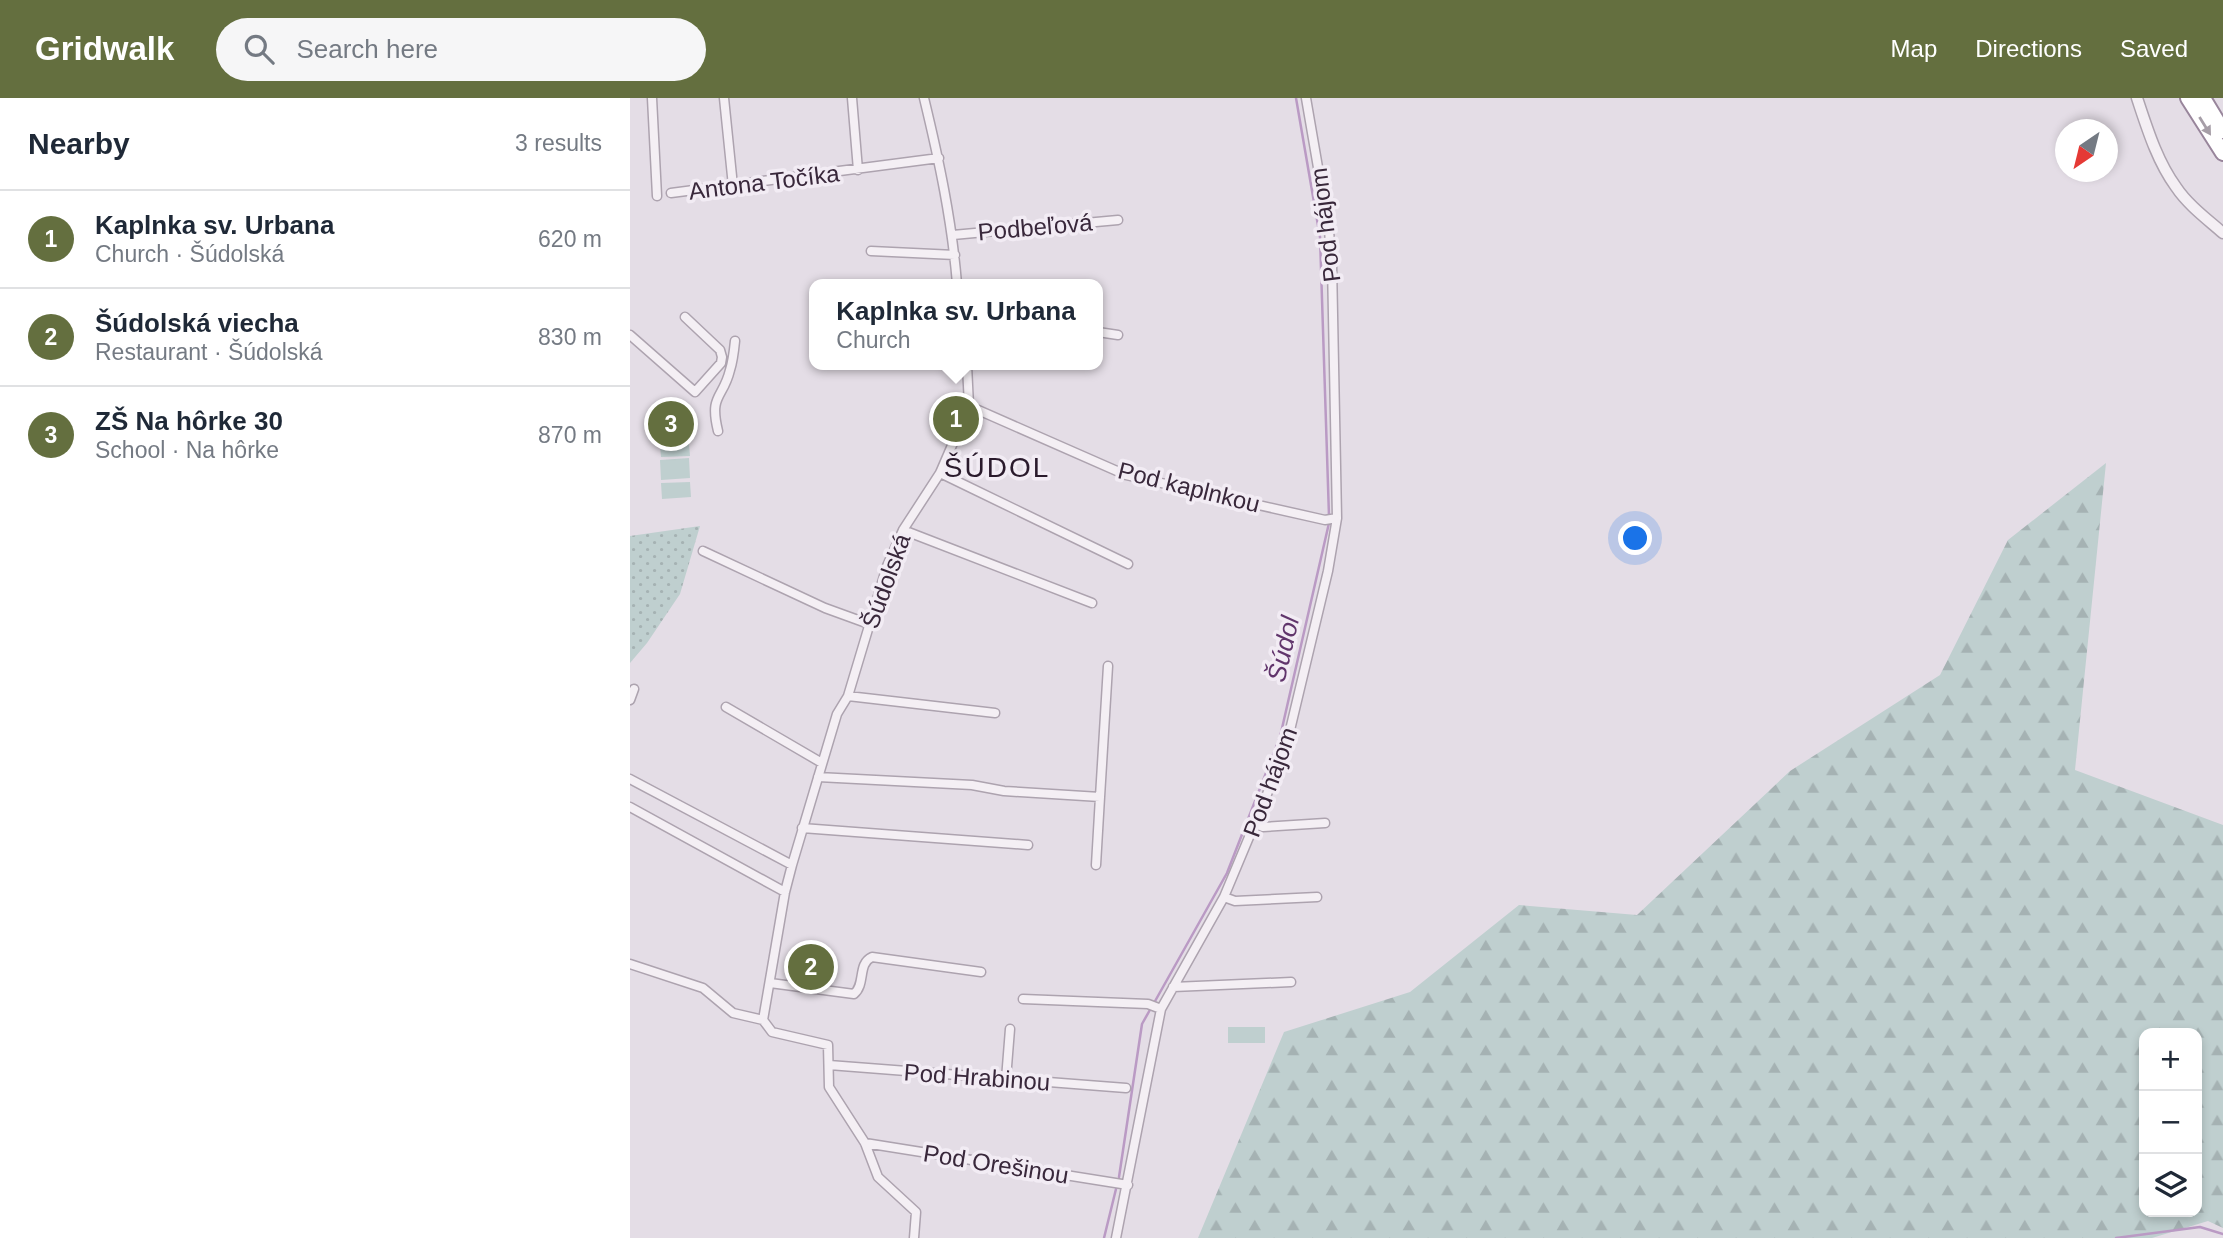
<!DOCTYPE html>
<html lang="en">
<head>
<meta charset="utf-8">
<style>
	:root { --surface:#fff; --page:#f6f6f7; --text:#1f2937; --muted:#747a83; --line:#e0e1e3; --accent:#646f3f }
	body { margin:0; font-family:Helvetica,sans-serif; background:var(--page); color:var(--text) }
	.controls { position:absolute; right:21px; bottom:21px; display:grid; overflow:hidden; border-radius:14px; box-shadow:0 4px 10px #0003 }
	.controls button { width:63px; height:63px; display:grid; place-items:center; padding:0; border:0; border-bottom:2px solid var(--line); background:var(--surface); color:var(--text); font:35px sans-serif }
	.compass { position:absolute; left:1425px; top:21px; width:63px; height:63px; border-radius:50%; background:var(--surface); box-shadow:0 4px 10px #0003; rotate:215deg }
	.you { position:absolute; left:1006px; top:441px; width:24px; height:24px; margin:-18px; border:5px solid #fff; border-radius:50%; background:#1a73e8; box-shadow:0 0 0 10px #1a73e833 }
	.badge { display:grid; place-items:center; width:46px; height:46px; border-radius:50%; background:var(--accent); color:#fff; font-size:23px; font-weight:700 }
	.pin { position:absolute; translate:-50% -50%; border:4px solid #fff; box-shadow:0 2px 7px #0006 }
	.popup { position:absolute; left:179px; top:181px; width:294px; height:91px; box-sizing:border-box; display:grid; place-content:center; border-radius:14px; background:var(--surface); filter:drop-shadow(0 2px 5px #0005); font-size:23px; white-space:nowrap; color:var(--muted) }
	.popup b { font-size:26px; color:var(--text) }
	.popup::after { content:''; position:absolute; left:50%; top:100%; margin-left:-14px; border:14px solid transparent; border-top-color:var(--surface) }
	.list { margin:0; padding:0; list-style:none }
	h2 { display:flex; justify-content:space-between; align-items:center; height:91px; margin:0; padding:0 28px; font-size:30px }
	h2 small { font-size:23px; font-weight:400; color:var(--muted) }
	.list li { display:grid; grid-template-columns:46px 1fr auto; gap:21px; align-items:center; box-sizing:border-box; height:98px; padding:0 28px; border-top:2px solid var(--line) }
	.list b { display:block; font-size:26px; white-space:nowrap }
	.list p { margin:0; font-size:23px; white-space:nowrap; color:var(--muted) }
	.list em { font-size:23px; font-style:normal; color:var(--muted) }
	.icon { flex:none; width:38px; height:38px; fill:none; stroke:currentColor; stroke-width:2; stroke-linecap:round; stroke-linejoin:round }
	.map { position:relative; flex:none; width:1593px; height:1140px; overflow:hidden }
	header { display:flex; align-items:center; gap:42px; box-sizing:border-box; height:98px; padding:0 35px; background:var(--accent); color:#fff }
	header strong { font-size:33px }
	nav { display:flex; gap:38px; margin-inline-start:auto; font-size:24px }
	.search { width:490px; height:63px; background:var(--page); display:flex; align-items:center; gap:18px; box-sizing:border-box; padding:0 24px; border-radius:38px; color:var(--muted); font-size:26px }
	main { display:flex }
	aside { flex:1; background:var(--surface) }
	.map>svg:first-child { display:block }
	.green { fill:url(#green-dots) }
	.forest { fill:url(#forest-firs); fill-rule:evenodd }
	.pitch { fill:#bfcfcf }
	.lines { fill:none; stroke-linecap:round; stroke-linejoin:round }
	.stream { stroke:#ba9ac4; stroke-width:2.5 }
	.minor-casing { stroke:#ada3af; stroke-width:11 }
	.tertiary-casing { stroke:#ada3af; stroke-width:13 }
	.motorway-casing { stroke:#98859b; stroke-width:18 }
	.minor { stroke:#f4eff4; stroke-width:8 }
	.tertiary { stroke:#f4eff4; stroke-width:10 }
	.motorway { stroke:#fff; stroke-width:14 }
	.oneway { fill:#a69ea7 }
	.labels { text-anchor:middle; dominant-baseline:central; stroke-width:7; stroke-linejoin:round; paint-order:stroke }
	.street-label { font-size:24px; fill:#39283b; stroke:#f2ecf4 }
	.water-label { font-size:26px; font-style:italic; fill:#61356c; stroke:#f2ecf4 }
	.quarter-label { font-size:28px; letter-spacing:2px; fill:#2a1a2c; stroke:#f2ecf4 }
</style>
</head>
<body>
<header>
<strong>Gridwalk</strong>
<div class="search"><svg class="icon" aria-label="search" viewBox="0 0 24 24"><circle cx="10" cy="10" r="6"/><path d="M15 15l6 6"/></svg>Search here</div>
<nav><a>Map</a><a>Directions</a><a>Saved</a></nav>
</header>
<main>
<aside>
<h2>Nearby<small>3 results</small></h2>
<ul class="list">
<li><span class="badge">1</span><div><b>Kaplnka sv. Urbana</b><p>Church · Šúdolská</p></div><em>620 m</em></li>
<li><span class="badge">2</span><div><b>Šúdolská viecha</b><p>Restaurant · Šúdolská</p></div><em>830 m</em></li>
<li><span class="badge">3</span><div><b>ZŠ Na hôrke 30</b><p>School · Na hôrke</p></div><em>870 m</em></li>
</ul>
</aside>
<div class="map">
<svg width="1593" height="1140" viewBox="0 0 1593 1140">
	<defs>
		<pattern id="green-dots" width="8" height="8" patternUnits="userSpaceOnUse" patternTransform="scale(1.75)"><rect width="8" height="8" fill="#bfcfcf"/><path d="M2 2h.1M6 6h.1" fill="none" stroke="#a5b2b3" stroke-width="1.8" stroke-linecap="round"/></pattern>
		<pattern id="forest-firs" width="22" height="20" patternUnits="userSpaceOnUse" patternTransform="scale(1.75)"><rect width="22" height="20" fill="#bfcfcf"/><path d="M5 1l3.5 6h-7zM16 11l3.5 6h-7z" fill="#a5b2b3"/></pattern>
	</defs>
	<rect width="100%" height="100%" fill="#e4dde6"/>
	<!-- green -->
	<path class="green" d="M70 428 50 496 17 545 0 565V438Z
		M174 870H187L186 886 173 883Z"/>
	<!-- forest -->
	<path class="forest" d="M1476 365 1445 672 1593 727V1130L1578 1123 1522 1140H568L654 934 780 894 889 807 1007 817 1160 673 1310 577 1378 442ZM1514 935H1567V1114H1514Z"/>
	<!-- pitch -->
	<path class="pitch" d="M56 312 60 358 31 359 27 315Z
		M59 360 60 380 31 382 30 362Z
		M60 384 61 399 32 401 31 385Z
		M598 929H635V945H598Z"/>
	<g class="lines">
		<!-- stream -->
		<path class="stream" d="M666 0 690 139 699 418
			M524 905 597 775 650 639 699 425
			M489 1079 512 926 521 910
			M474 1140 486 1091
			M1486 1140 1570 1129 1593 1136"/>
		<defs>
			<path id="minor" d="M22 0 27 98
				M94 0 103 88
				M222 0 228 72
				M294 0C309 62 322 123 327 186
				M41 95 309 60
				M323 137 488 122
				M241 153 325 157
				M468 234 488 237
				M0 237 65 294 91 265 92 259 90 252 55 219
				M339 308 496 377 695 422 707 420
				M88 333C79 296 93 301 100 272 103 263 104 253 105 243
				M310 375 498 466
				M273 432 462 505
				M73 453 195 510 239 526
				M218 598 365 615
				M0 602 4 591
				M96 609 192 665
				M188 679 342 687 374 693 470 699 478 568
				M0 681 162 767
				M0 709 155 794
				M626 726 633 729 695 725
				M172 730 398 747
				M466 767 470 699
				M594 799 605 803 687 799
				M0 866 73 890 103 915 133 922
				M140 885 224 896C236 886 227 866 242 859L351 874
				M543 889 661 884
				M393 901 518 906 531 911
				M133 922 155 794 162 767 207 616 218 598 257 468 273 432 310 375 339 308 337 267
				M133 922 142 934 198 947 199 989 235 1045 248 1079 286 1114 284 1140
				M199 967 496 990
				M376 981 380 931
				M235 1045 498 1087
				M486 1140 531 911 594 799 655 653 698 473 707 420 702 166 699 133 676 0"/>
			<path id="tertiary" d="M1507 0C1517 30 1527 63 1546 89 1558 107 1577 121 1593 135"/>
			<path id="motorway" d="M1558 0 1593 55
				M1573 0 1593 33"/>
		</defs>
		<!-- minor casing -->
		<use href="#minor" class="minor-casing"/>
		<!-- tertiary casing -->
		<use href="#tertiary" class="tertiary-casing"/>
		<!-- motorway casing -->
		<use href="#motorway" class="motorway-casing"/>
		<!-- minor -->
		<use href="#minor" class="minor"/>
		<!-- tertiary -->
		<use href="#tertiary" class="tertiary"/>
		<!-- motorway -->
		<use href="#motorway" class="motorway"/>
	</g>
	<!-- one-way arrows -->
	<defs><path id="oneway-solid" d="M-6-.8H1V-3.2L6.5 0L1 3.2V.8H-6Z" transform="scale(1.75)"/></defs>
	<use class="oneway" href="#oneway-solid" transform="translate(1575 28) rotate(58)"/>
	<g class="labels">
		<!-- street labels -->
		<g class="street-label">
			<text transform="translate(134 84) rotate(-7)">Antona Točíka</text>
			<text transform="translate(695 127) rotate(-97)">Pod hájom</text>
			<text transform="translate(405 129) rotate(-5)">Podbeľová</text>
			<text transform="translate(559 389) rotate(14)">Pod kaplnkou</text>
			<text transform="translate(256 483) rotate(-70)">Šúdolská</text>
			<text transform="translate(640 684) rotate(-70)">Pod hájom</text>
			<text transform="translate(347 979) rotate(4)">Pod Hrabinou</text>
			<text transform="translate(366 1066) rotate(9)">Pod Orešinou</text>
		</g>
		<!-- water labels -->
		<g class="water-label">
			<text transform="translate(653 551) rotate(-77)">Šúdol</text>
		</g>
		<!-- quarter labels -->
		<g class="quarter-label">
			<text x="367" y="369">ŠÚDOL</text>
		</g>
	</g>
</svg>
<div class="controls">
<button>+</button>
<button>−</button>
<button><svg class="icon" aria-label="layers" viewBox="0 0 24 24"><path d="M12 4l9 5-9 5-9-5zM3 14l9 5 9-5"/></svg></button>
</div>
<svg class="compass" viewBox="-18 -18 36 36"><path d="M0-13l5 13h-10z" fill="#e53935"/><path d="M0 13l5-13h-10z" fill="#747a83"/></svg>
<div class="you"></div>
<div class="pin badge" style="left:326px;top:321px">1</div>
<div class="popup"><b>Kaplnka sv. Urbana</b>Church</div>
<div class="pin badge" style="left:181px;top:869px">2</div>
<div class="pin badge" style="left:41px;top:326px">3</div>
</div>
</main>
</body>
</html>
